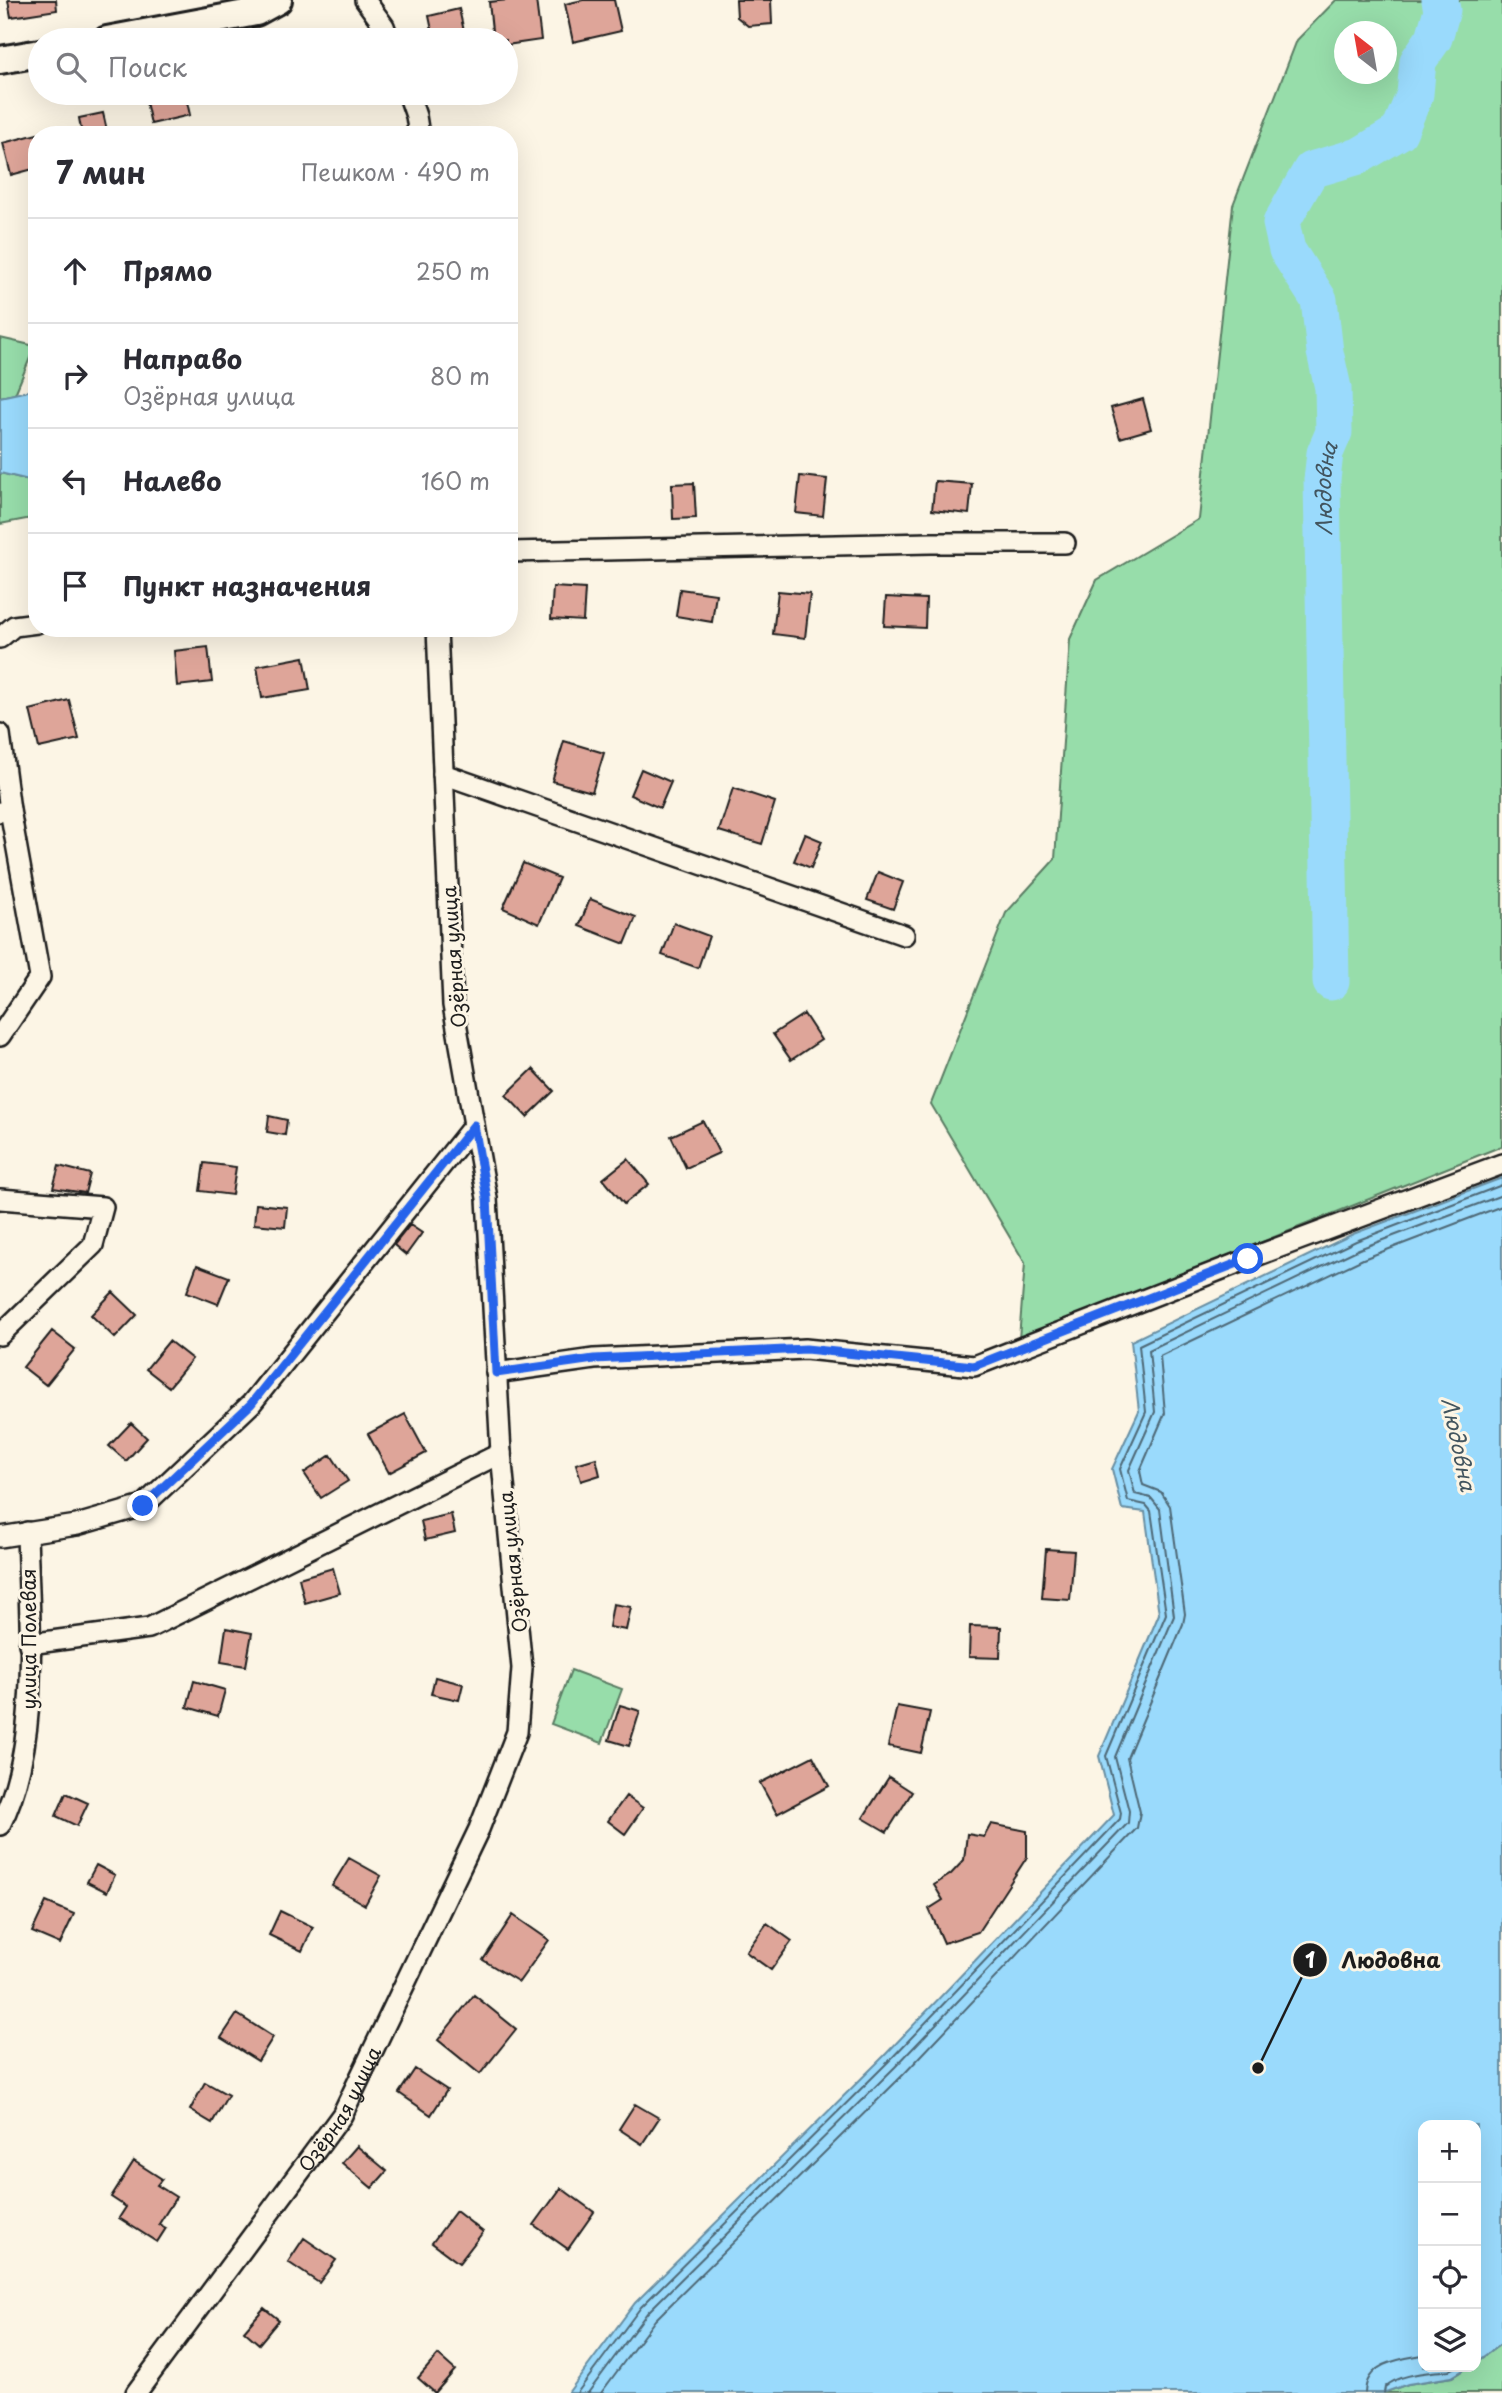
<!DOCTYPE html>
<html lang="ru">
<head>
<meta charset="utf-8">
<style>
	:root { --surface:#fff; --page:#f2f2f3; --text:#2b2b33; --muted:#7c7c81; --line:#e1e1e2 }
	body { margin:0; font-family:"Playpen Sans",sans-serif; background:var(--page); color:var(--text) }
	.controls { position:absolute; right:21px; bottom:21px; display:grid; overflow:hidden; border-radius:14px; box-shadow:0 7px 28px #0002 }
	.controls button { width:63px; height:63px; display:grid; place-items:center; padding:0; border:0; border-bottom:2px solid var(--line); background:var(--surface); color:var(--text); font:35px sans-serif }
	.compass { position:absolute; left:1334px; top:21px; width:63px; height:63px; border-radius:50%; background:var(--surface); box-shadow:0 7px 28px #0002; rotate:329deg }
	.stop { position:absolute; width:21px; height:21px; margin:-16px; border:5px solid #2563eb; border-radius:50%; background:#fff }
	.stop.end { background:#2563eb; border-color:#fff; box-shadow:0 2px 7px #0008 }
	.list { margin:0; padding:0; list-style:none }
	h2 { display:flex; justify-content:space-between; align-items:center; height:91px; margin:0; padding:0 28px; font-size:30px }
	h2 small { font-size:23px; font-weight:400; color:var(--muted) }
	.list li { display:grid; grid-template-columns:46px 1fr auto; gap:21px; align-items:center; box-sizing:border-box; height:105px; padding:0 28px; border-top:2px solid var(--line) }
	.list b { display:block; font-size:26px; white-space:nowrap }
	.list p { margin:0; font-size:23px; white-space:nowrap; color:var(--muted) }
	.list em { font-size:23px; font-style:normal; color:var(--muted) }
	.icon { flex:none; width:38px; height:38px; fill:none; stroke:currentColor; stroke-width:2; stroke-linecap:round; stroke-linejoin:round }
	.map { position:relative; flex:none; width:1502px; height:2393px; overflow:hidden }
	.search { position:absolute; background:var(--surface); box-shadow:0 7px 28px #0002; left:28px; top:28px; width:490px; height:77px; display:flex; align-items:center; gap:18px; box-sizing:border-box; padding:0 24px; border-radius:38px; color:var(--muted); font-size:26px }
	.panel { position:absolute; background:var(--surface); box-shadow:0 7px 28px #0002; left:28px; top:126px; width:490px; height:511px; border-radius:28px }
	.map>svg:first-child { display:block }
	.green { fill:#97ddaa; stroke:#5a7c63; stroke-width:2; fill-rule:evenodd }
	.water { fill:#9adafc; stroke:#688ea2; stroke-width:2 }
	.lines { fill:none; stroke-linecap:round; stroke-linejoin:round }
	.shore { stroke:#4e6876; stroke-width:2 }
	.river { stroke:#9adafc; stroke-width:37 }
	.building { fill:#dea599; stroke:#1c1c1c; stroke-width:2 }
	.street-casing { stroke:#1c1c1c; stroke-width:24 }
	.secondary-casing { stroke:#1c1c1c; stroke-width:32 }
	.street { stroke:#fcf5e5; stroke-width:19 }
	.secondary { stroke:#fcf5e5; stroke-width:26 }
	.route { stroke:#2563eb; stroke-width:9 }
	.labels { text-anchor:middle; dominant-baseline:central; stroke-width:6; stroke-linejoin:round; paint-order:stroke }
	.street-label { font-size:19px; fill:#1c1c1c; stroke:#fcf5e5 }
	.water-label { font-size:21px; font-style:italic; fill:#42555f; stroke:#fcf5e5 }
	.leader { fill:none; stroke:#1c1c1c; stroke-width:2.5 }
	.callout-dot { fill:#1c1c1c; stroke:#fcf5e5; stroke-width:2.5 }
	.mark-label { font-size:21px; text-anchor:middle; font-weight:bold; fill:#fff }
	.callout-label { font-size:21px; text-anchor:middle; font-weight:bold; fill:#1c1c1c; stroke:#fcf5e5; stroke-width:6; stroke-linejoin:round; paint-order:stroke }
</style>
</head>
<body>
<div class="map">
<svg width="1502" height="2393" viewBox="0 0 1502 2393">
	<rect width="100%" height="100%" fill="#fcf5e5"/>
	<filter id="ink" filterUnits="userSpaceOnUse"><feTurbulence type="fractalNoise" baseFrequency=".0143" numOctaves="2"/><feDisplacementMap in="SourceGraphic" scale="14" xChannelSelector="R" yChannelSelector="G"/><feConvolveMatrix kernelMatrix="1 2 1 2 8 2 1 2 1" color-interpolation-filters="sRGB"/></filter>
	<g filter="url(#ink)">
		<!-- green -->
		<path class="green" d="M1336 0H1502V1146L1019 1339 1025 1263 931 1104 1006 913 1055 859 1070 639 1097 580 1199 519 1233 205 1297 40ZM1344 32H1386V74H1344Z
			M0 338 35 346 15 394 0 397Z
			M0 473 37 482V517L0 524Z
			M571 1670 622 1689 602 1743 551 1724Z
			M1502 2343V2393H1383L1408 2384 1452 2377 1468 2367H1476V2362Z"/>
		<!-- water -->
		<path class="water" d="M37 389V482L0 473V397Z
			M1502 1178V2343L1476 2362V2125H1423V2367H1468L1452 2377 1408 2384 1383 2393H568L635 2303 884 2056 1114 1815 1099 1756 1159 1614 1145 1512 1122 1509 1112 1469 1139 1411 1131 1341 1353 1234Z"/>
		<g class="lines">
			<!-- shore -->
			<path class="shore" d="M577 2393 641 2307 889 2061 1120 1819 1121 1813 1106 1756 1166 1614 1151 1511 1146 1505 1128 1501 1120 1469 1146 1412 1139 1345 1356 1241 1502 1185
				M588 2393 647 2313 895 2067 1128 1823 1129 1811 1115 1757 1174 1616 1160 1509 1151 1498 1135 1494 1129 1470 1155 1412 1149 1350 1359 1249 1502 1195
				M601 2393 655 2320 903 2075 1137 1828 1140 1812 1127 1758 1183 1624 1185 1614 1170 1506 1161 1492 1143 1485 1140 1471 1165 1413 1160 1356 1363 1259 1502 1206
				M1365 2393C1366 2363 1399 2359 1423 2355
				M1384 2393 1385 2387C1400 2373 1429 2373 1449 2370L1455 2367"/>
			<!-- river -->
			<path class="river" id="s1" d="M1331 982 1322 480 1325 453 1334 432 1333 388 1325 352 1319 300 1287 250 1281 223 1311 170 1359 156 1399 132 1415 94 1418 61 1434 38 1442 10 1440 0"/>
		</g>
		<!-- building -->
		<path class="building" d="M8 0H56L57 10 11 17Z
			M508 0H536L541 40 506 45V40H493L489 2Z
			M583 0H614L621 31 573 42 565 4Z
			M736 0H771L772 24 748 26 737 17Z
			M459 9 466 40H434L429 16Z
			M144 93H185L190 115 151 124Z
			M103 113 108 135H82L79 118Z
			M37 134V168L11 175 3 143Z
			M1143 399 1151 429 1120 438 1111 408Z
			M800 476 827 479 823 516 796 513Z
			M935 481 972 484 969 514 932 510Z
			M694 483 696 518 673 519 672 484Z
			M553 587 585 589 583 621 551 619Z
			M680 589 716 594 712 622 676 616Z
			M778 591 810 594 805 638 773 634Z
			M886 597 926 599 925 628 884 626Z
			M208 647 212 682 177 686 174 651Z
			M304 657 310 690 262 698 257 666Z
			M69 700 79 739 39 748 30 710Z
			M564 741 604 753 592 792 552 781Z
			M641 769 671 782 660 808 630 795Z
			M733 788 775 802 762 844 719 831Z
			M805 834 822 841 811 868 794 861Z
			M523 863 559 878 539 924 503 908Z
			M878 872 903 882 893 909 867 900Z
			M590 899 636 917 625 944 579 926Z
			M674 923 709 936 698 968 662 955Z
			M804 1014 821 1040 791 1060 773 1034Z
			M533 1069 554 1091 527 1117 506 1095Z
			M269 1116 287 1120 285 1135 267 1132Z
			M703 1121 719 1153 686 1168 671 1136Z
			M628 1159 649 1184 624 1204 603 1179Z
			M204 1163 236 1167 232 1195 200 1191Z
			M59 1166 90 1174 85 1193 53 1188Z
			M256 1204 287 1207 285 1227 254 1224Z
			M410 1225 422 1233 406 1255 394 1245Z
			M197 1265 229 1277 218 1304 187 1292Z
			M113 1292 137 1315 115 1338 91 1315Z
			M52 1331 75 1349 46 1385 23 1367Z
			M169 1341 192 1359 169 1387 146 1369Z
			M405 1414 426 1453 389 1473 368 1434Z
			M131 1423 147 1438 126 1461 109 1446Z
			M331 1455 348 1481 321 1498 304 1473Z
			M596 1458 600 1475 581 1481 576 1464Z
			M451 1514 455 1533 425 1540 421 1521Z
			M1046 1549 1074 1551 1070 1600 1042 1598Z
			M333 1568 340 1593 305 1603 299 1578Z
			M613 1604 631 1607 626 1630 609 1627Z
			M970 1626 1001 1627 1000 1658 969 1657Z
			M226 1628 252 1633 246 1666 221 1662Z
			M435 1677 463 1684 459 1700 431 1694Z
			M194 1681 225 1690 218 1716 187 1707Z
			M620 1705 640 1711 629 1746 609 1740Z
			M897 1706 930 1712 921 1753 888 1746Z
			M813 1756 829 1786 777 1814 760 1783Z
			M889 1777 912 1792 887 1832 863 1818Z
			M66 1793 88 1803 77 1826 56 1816Z
			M626 1796 643 1808 625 1834 608 1821Z
			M991 1824 1027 1831V1857L978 1932 944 1943 929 1909 943 1900 934 1885 951 1874 964 1860 967 1834 984 1837Z
			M349 1858 381 1876 365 1905 332 1886Z
			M96 1865 115 1875 107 1892 87 1882Z
			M46 1902 74 1914 60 1944 32 1932Z
			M280 1911 313 1927 302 1951 269 1935Z
			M513 1915 549 1940 519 1982 483 1960Z
			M767 1923 792 1941 771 1970 746 1952Z
			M474 1995 516 2029 480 2074 438 2040Z
			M237 2014 273 2037 258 2061 221 2038Z
			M415 2069 447 2090 431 2115 399 2093Z
			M205 2082 228 2095 212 2123 190 2110Z
			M635 2104 659 2118 642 2144 619 2129Z
			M357 2146 387 2171 372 2188 342 2163Z
			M134 2161 162 2179 157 2185 176 2197 159 2224 166 2228 157 2242 119 2218 126 2207 111 2197Z
			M561 2188 594 2212 568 2249 534 2225Z
			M456 2211 483 2232 459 2263 432 2243Z
			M304 2238 336 2260 319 2283 288 2262Z
			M264 2308 279 2320 259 2344 244 2331Z
			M438 2355 455 2370 435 2393 418 2378Z"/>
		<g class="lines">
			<defs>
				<g id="street">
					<path d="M365 0 384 26 389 40"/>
					<path d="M408 93 416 116 419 135"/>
					<path d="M509 552 931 543H1065"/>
					<path d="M0 638 14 626 37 623"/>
					<path d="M0 734 10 810 0 812"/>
					<path d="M443 774 904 935"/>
					<path d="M0 1036 40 977 10 810"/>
					<path d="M0 1199 103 1207 93 1245 0 1335"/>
					<path d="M496 1373 594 1359 805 1349 974 1366 1248 1259 1502 1164"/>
					<path d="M0 1537 77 1525 143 1506 251 1404 474 1125"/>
					<path d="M29 1644 149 1628 501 1453"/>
					<path d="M0 1825C42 1743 29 1623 27 1532"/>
					<path id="s2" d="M136 2393 342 2115 479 1829 517 1732 522 1668 501 1453 487 1198 453 1005 437 628"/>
				</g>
				<path id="secondary" d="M107 40 256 12 278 0
					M0 60 40 53"/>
			</defs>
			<!-- street casing -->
			<use href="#street" class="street-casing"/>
			<!-- secondary casing -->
			<use href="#secondary" class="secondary-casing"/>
			<!-- street -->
			<use href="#street" class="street"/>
			<!-- secondary -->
			<use href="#secondary" class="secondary"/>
		</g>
	</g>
	<g class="lines" filter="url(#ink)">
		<!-- route -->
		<path class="route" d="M143 1506 251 1404 474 1125 487 1198 496 1373 594 1359 806 1349 974 1366 1248 1259"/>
	</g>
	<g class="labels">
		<!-- street labels -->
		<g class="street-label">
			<text transform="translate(453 957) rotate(-94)">Озёрная улица</text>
			<text transform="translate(512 1562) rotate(-96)">Озёрная улица</text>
			<text transform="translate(28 1639) rotate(-90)">улица Полевая</text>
			<text stroke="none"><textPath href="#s2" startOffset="350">Озёрная улица</textPath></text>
		</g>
		<!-- water labels -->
		<g class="water-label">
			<text stroke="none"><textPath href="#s1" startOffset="494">Людовна</textPath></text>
			<text transform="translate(1460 1444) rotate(78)">Людовна</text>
		</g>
	</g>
	<!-- callouts -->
	<path class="leader" d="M1258 2068L1310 1960"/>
	<g class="callout-dot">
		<circle cx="1258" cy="2068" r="7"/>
		<circle cx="1310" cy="1960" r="18"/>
	</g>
	<g class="mark-label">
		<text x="1310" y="1968">1</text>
	</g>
	<g class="callout-label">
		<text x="1391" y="1968">Людовна</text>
	</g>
</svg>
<div class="controls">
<button>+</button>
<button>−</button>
<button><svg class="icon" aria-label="locate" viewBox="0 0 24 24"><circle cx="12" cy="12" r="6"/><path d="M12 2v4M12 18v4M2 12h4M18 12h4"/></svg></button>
<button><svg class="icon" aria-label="layers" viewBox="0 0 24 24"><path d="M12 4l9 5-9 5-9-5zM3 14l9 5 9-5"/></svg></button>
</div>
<svg class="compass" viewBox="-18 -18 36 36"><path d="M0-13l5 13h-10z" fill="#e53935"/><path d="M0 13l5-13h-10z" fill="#7c7c81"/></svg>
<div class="stop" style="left:1248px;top:1259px"></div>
<div class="stop end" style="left:143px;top:1506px"></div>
<div class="search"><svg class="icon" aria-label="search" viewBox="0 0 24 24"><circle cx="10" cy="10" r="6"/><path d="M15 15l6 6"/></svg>Поиск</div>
<section class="panel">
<h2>7 мин<small>Пешком · 490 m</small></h2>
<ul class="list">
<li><svg class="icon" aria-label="ahead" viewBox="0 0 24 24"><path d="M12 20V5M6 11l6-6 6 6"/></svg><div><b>Прямо</b></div><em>250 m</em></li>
<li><svg class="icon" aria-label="right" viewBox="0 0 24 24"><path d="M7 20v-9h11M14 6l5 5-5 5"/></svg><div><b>Направо</b><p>Озёрная улица</p></div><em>80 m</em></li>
<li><svg class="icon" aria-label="left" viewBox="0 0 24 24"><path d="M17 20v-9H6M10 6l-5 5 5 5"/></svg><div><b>Налево</b></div><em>160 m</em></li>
<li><svg class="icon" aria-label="arrive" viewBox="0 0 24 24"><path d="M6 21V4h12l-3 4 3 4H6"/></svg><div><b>Пункт назначения</b></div></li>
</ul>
</section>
</div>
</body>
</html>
